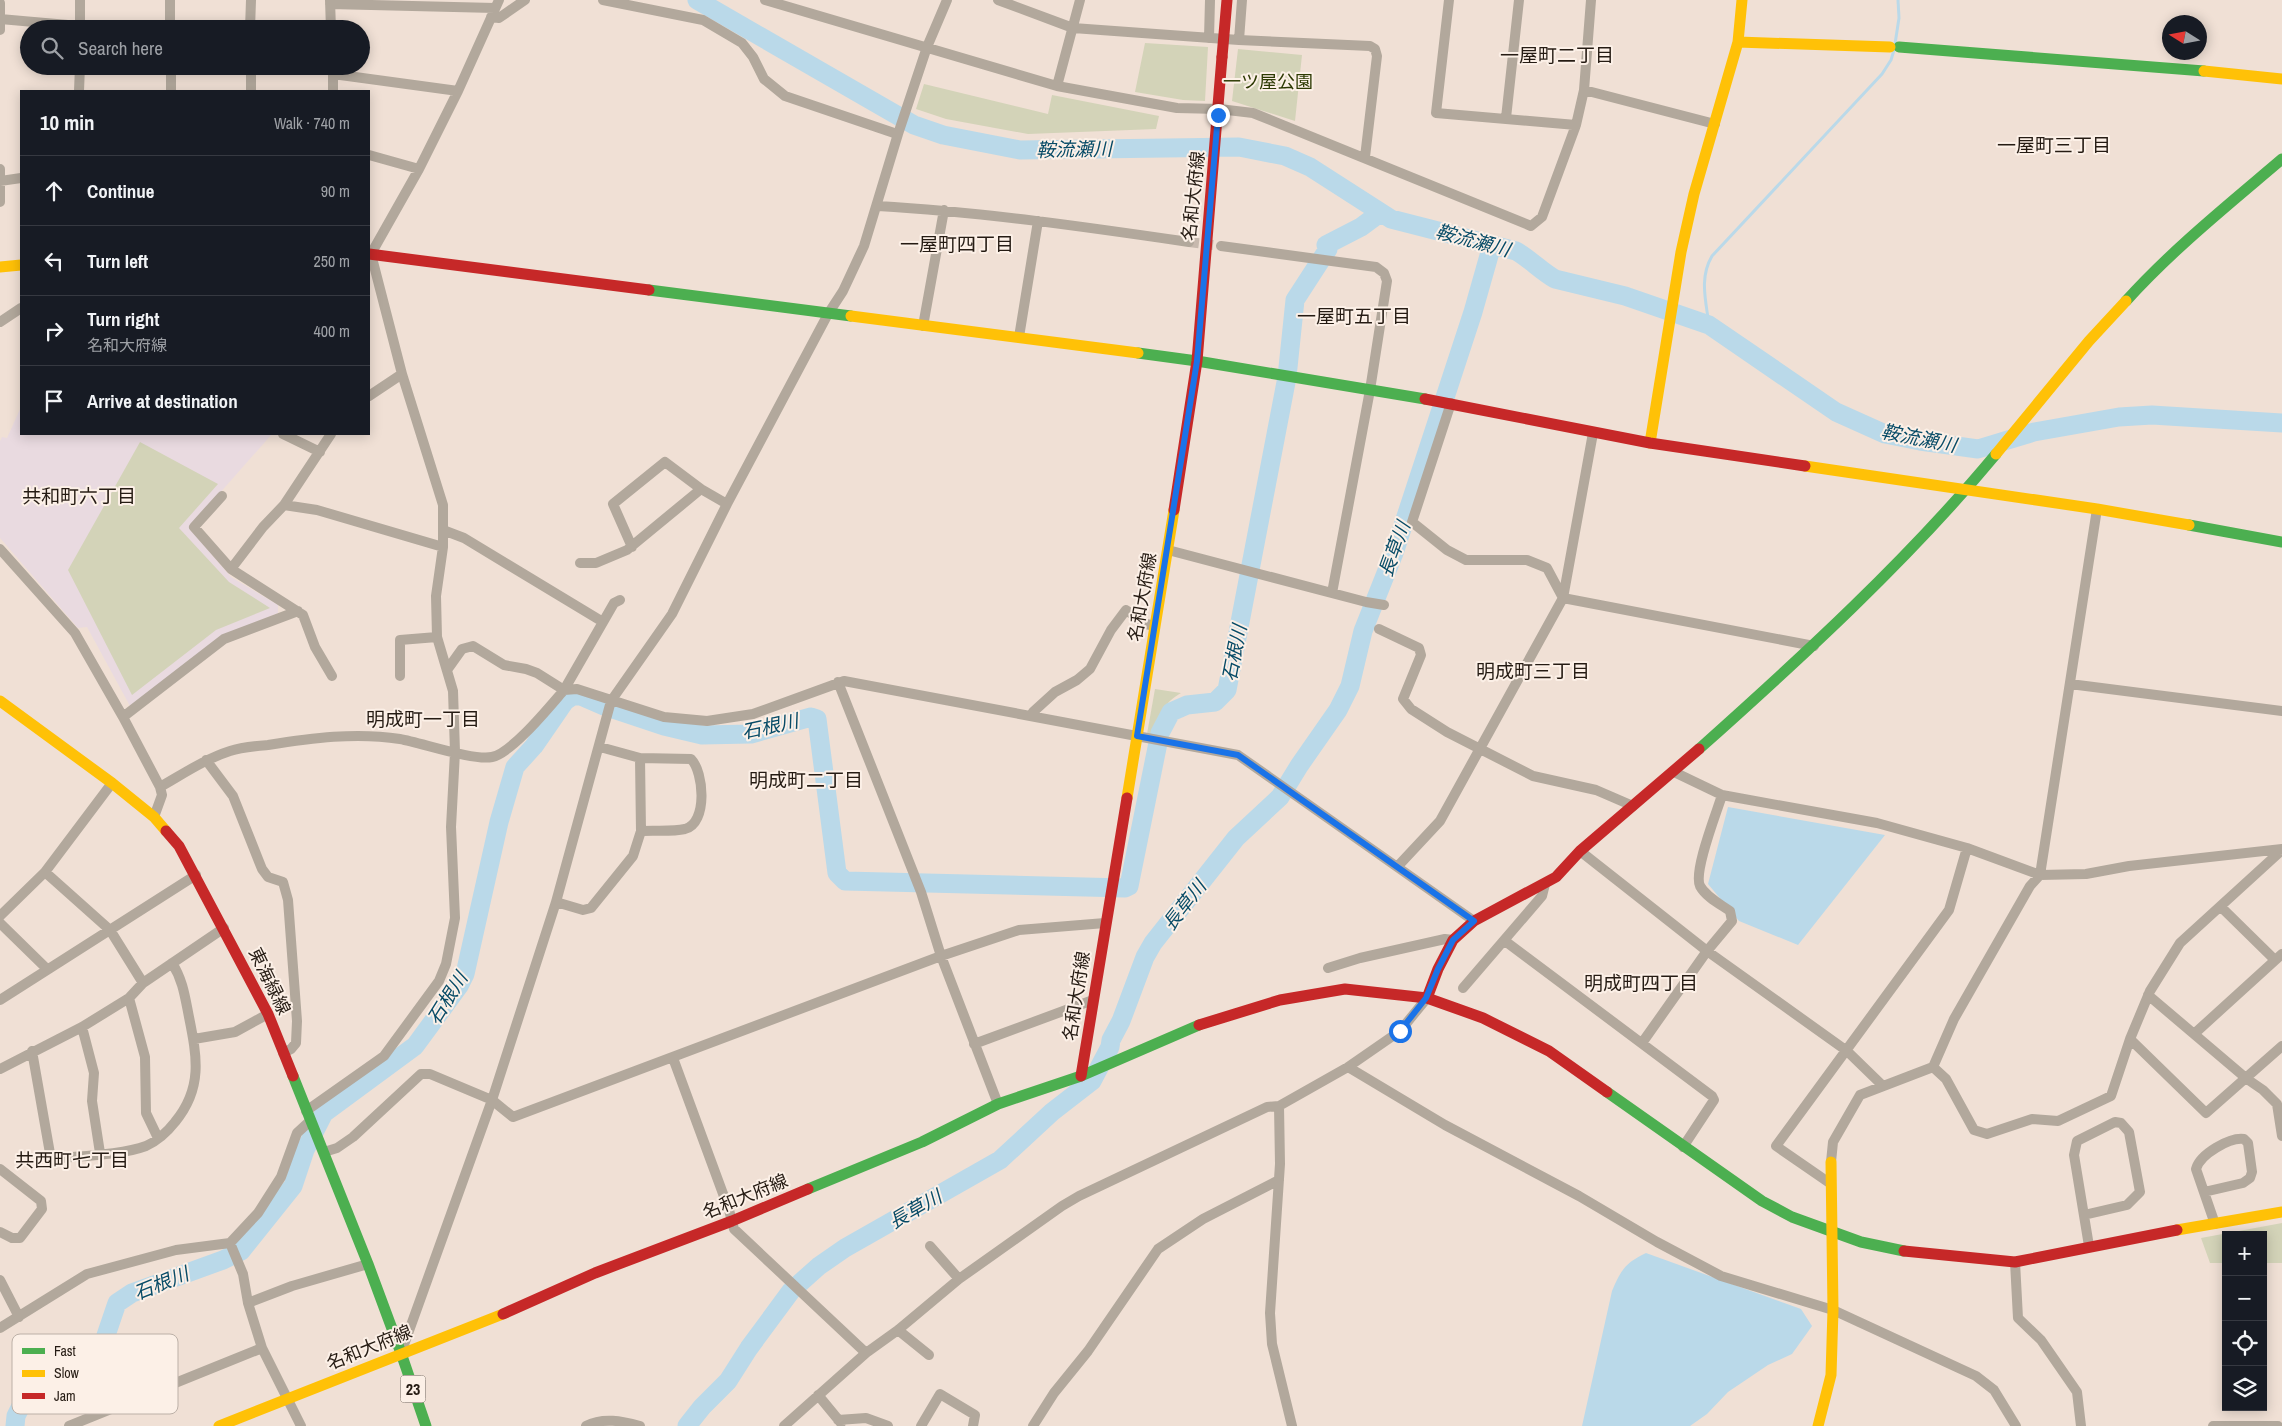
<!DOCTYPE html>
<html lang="en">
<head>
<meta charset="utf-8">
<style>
	:root { --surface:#171b24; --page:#242831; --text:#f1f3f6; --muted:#9ea1a6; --line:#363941 }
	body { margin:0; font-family:"Archivo Narrow","Noto Sans JP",sans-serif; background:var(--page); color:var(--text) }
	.controls { position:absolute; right:15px; bottom:15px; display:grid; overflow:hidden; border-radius:0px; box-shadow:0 2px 12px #0003 }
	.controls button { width:45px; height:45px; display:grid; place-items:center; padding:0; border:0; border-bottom:1px solid var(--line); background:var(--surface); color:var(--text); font:25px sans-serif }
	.compass { position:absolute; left:2162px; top:15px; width:45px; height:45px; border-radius:50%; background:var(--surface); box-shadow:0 2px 12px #0003; rotate:281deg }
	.stop { position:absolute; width:15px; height:15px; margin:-11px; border:4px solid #1a73e8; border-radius:50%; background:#fff }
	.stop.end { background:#1a73e8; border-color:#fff; box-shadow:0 1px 5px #0008 }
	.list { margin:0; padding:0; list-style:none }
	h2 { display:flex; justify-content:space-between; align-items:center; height:65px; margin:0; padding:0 20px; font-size:21px }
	h2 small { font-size:16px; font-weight:400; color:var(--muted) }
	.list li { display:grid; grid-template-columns:32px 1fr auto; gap:15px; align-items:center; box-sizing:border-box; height:70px; padding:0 20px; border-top:1px solid var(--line) }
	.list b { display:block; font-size:19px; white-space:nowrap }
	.list p { margin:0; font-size:16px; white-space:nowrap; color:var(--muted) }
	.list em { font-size:16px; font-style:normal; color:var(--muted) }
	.icon { flex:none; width:28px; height:28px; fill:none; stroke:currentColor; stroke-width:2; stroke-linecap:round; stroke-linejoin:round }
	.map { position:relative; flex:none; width:2282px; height:1426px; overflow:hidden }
	.search { position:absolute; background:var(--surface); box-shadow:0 2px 12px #0003; left:20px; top:20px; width:350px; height:55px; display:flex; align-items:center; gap:12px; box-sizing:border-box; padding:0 18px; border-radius:28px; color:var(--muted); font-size:19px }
	.panel { position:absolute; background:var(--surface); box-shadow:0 2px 12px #0003; left:20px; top:90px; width:350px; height:345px; border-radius:0px }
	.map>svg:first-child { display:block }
	.education { fill:#e9dae0 }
	.green { fill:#d3d3b8 }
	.water { fill:#bad9e9 }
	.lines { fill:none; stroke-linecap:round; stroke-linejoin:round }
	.stream { stroke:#bad9e9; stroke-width:3 }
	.river { stroke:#bad9e9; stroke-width:19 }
	.street-tunnel { stroke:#c7b9ae; stroke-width:10; stroke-dasharray:10 5; stroke-linecap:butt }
	.street { stroke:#b2a89c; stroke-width:10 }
	.fast { stroke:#4caf50; stroke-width:11 }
	.slow { stroke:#ffc107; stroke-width:11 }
	.jam { stroke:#c62828; stroke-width:11 }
	.jam-bridge { stroke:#c62828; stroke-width:11 }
	.route { stroke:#1a73e8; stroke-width:6 }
	.labels { text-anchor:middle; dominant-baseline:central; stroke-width:4; stroke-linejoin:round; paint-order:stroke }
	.shield { fill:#fcf0e7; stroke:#665b53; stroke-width:1 }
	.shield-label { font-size:16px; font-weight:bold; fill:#251b13 }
	.park-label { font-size:18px; fill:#2d3a03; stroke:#fcf0e7 }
	.street-label { font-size:18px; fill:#251b13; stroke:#fcf0e7 }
	.neighbourhood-label { font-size:19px; fill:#251b13; stroke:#fcf0e7 }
	.water-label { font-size:19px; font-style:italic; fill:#074b67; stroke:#fcf0e7 }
	.key { fill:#fcf0e7; stroke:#bcb0a7; stroke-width:1 }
	.key-label { font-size:14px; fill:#251b13 }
</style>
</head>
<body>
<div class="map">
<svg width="2282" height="1426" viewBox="0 0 2282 1426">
	<rect width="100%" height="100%" fill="#f0e0d5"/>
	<!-- education -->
	<path class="education" d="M21 407V434H272L189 528 231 577 278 605V613L221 636 130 706 87 627 78 628 0 538V441L2 437 7 438Z"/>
	<!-- green -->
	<path class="green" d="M1145 43 1208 47 1205 101 1183 100 1135 92Z
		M1238 49 1302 55 1295 121 1232 101Z
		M924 84 1048 114 1052 95 1159 116 1156 129 1028 134 946 119 916 109Z
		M140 442 218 484 179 528 229 582 270 608 216 630 132 695 68 570Z
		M1155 689 1181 693C1163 703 1159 716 1155 735L1147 734Z
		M2282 1223V1263H2263V1235H2226V1263H2210L2201 1238Z"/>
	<!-- water -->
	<path class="water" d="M1728 807 1885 835 1798 945 1739 921 1708 884Z
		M1646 1253 1801 1309 1812 1326 1792 1354 1768 1365 1728 1392 1707 1414 1690 1426H1582L1612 1291C1621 1270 1625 1263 1646 1253Z"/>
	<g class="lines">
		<!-- stream -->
		<path class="stream" d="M1895 44 1899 18 1898 0
			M1709 325C1706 301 1699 278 1712 256L1882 74 1891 60 1894 50"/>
		<!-- river -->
		<path class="river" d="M697 0 914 125 943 135 1020 150 1239 147 1285 156 1310 167 1391 219 1516 251C1530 259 1541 271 1555 279L1625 296 1709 325 1836 412 1885 434 1920 441 1978 449 2034 432 2119 417 2152 415 2282 423
			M15 1426 16 1416 21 1406 34 1394 58 1381 95 1357 101 1350 117 1303 132 1293 223 1260 241 1251 293 1186 305 1150 324 1113 415 1046 459 986 465 974 499 822 515 767 534 746 565 701 574 695 581 696 604 706 664 726 702 735 751 734 811 717 817 719 837 873 845 881 1125 888 1129 886 1160 733 1171 712 1187 705 1215 702 1227 690 1287 377 1295 300 1328 249 1326 245 1361 227 1380 213
			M687 1426 702 1407 728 1381 749 1348 791 1291 819 1266 845 1248 1000 1160 1052 1112 1092 1081 1110 1047 1111 1040 1121 1021 1145 957 1153 943 1236 838 1280 797 1299 766 1338 710 1350 686 1363 631 1394 553 1473 312 1492 245"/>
		<!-- street-tunnel -->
		<path class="street-tunnel" d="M1189 242 1213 245"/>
		<!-- street -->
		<path class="street" d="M80 0V29
			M330 0 331 29
			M603 0 703 20 742 43 753 57 764 79 785 96 897 134
			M765 0 1057 86 1177 108 1219 109 1253 113 1531 226 1542 217 1576 125 1584 90 1591 0
			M998 0 1073 28 1239 40 1370 46 1375 49 1377 56 1365 157
			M1449 0 1436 113 1576 125
			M0 3V30
			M330 4 495 8
			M491 17 499 18 525 0
			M0 19 113 29
			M170 29V0
			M250 29 251 0
			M1209 38 1210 0
			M1239 40 1242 0
			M171 66V91
			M251 66V91
			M333 74 458 91
			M1057 86 1080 0
			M1584 90 1715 124
			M79 91 80 66
			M333 91V66
			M1506 118 1519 0
			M369 155 419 169
			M0 169V202
			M0 181 21 178
			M878 206C982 212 1086 227 1189 242
			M1221 246 1376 267 1384 273 1387 281 1370 390 1332 593
			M0 322 21 308
			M923 326 944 210
			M1019 337 1038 221
			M369 396 402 374
			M1451 403 1412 522 1447 550 1466 560H1527L1547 568 1563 598
			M283 434 320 452
			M222 496 194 527 231 569 303 615 315 647 332 676
			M284 505 317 510 443 547
			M443 530 464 538 603 622
			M632 547 613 504 665 462 701 489 727 504
			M0 549 75 633 123 717 160 787 162 795 154 817
			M1168 550 1366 602 1384 605
			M580 563H596L627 550 701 489
			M231 569 263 527 284 505 331 434
			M1563 598 1814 646
			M1379 629 1419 648 1421 655 1403 699 1411 709 1447 732 1533 776 1596 790 1633 806
			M447 670 462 649 473 646 504 665 526 669 537 673 564 690 614 603 620 600
			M400 676V640L437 637
			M838 682 921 892 941 956 998 1104
			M2070 684 2282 711
			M1032 716 1033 712 1055 692 1077 680 1090 669 1111 630 1126 610 1146 624 1155 626
			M123 717 224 639 298 611
			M600 747 640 758 691 759C704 772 708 823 685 829 671 832 654 830 641 831
			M206 760 233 796 262 869 268 877 283 882 288 900 297 1021 296 1043 291 1049 283 1053
			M1674 772 1722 795 1877 823 1967 848 2040 875 2086 874 2129 866 2282 849
			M160 787C183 774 205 759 230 751 242 747 256 746 268 745 311 738 356 732 400 739 422 743 474 761 492 757 512 753 550 706 564 690L577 689 664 717 707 721 753 714 844 681 1238 755 1474 921
			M1580 851 1707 951 1847 1051 1883 1086
			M1398 866 1440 821 1563 598 1593 433
			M45 872 110 930 143 983
			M556 902 583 910 591 908 633 856 641 831 640 758
			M2221 907 2275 960
			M0 916 45 872 112 783
			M0 923 47 969
			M1505 941 1712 1096 1714 1100 1683 1147
			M1328 968 1360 958 1445 939 1453 940
			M1463 988 1542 896 1545 884
			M2148 995 2247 1079 2263 1090 2277 1104 2282 1136
			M129 998 145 1057 146 1113 158 1138
			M0 1000 196 875
			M82 1027 94 1073 92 1101 100 1153
			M2194 1034 2282 954
			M194 1039 235 1032 268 1014
			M2130 1039 2206 1113 2282 1046
			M1642 1043 1707 951 1732 921 1730 911C1720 904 1706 897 1700 886 1693 871 1717 812 1722 795
			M974 1044 1093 1000
			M32 1051 51 1159C77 1156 122 1155 146 1146 157 1141 168 1131 175 1122 203 1088 197 1057 189 1017 185 997 183 980 172 963
			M673 1058 729 1210 734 1229 866 1353
			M1348 1067 1445 1125 1579 1196 1657 1242 1721 1276 1833 1310 1976 1376 1994 1390 2016 1426
			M1933 1067 1946 1079 1974 1130 1987 1134 2032 1119 2058 1121 2111 1096 2130 1039 2150 991 2180 943 2282 850
			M0 1069 82 1027 129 998 143 983 224 928
			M1279 1106 1280 1164 1270 1313 1272 1344 1292 1426
			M306 1111 384 1056 439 981 446 964 455 918 451 827 455 752 453 691 437 637 436 596 443 547V505L402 374 371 254 419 169 458 91 499 0
			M324 1152 337 1148 353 1137 421 1074H430L492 1100 513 1117 941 956 1019 930 1105 923
			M1831 1162 1833 1142 1860 1095 1933 1067 1954 1019 2030 886 2040 875 2097 509
			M0 1169 41 1201 42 1209 20 1238H12L0 1232
			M1831 1184 1776 1146 1949 910 1967 848
			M2204 1192 2243 1183 2250 1178 2252 1172 2248 1143 2244 1139C2230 1137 2200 1154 2196 1169L2215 1224
			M2084 1215 2127 1205 2140 1192 2129 1132 2121 1123 2115 1122 2077 1141 2074 1155 2089 1246
			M230 1243 243 1274 248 1303
			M930 1246 959 1279
			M2015 1262 2018 1318 2041 1340 2077 1392 2081 1426
			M0 1280 19 1317
			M0 1328 87 1274 176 1250 230 1243 258 1213 281 1177 297 1133 310 1121
			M898 1330 929 1355
			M401 1353 492 1100 556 902 611 701 672 614 727 504 828 314 843 291 864 246 898 134 927 47 947 0
			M818 1395 841 1423
			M838 1420 866 1418 888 1426
			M69 1426 262 1348
			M301 1426 262 1348 248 1303 292 1286 368 1264
			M586 1426C603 1417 622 1421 640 1426
			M784 1426 866 1353 898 1330 959 1279 1062 1206 1079 1196 1267 1107 1279 1106 1348 1067 1400 1031 1427 998
			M921 1426 940 1394 975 1415 973 1426
			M1033 1426 1054 1393 1088 1351 1158 1249 1203 1219 1279 1180
			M2213 1426H2278"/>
		<!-- fast -->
		<path class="fast" d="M1899 47 2204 71
			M649 290 851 316
			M2126 301C2173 249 2228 205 2282 159
			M1138 353 1197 361 1425 399
			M2189 525 2282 542
			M1699 749C1802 657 1908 560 1996 454
			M293 1076 368 1264 401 1353
			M1607 1092 1762 1201 1792 1217 1861 1242 1904 1251
			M808 1189 922 1142 998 1104 1081 1076 1199 1025
			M401 1353 426 1426"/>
		<!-- slow -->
		<path class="slow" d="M1738 42 1890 47
			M2204 71 2282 79
			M0 267 21 265
			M851 316 1138 353
			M1650 443 1681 252 1694 194 1738 42 1742 0
			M1996 454 2089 341 2126 301
			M1805 466 2097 509 2189 525
			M0 701 112 783 154 817 166 831
			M1127 798 1174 510
			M2177 1230 2282 1212
			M219 1426 503 1314
			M1818 1426 1831 1375 1833 1310 1831 1162"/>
		<!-- jam -->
		<path class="jam" d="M369 254 649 290
			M1425 399 1650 443 1805 466
			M1174 510 1197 361 1222 57
			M166 831 179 846 268 1014 293 1076
			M1427 998 1438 969 1453 940 1474 921 1556 877 1580 851 1699 749
			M1199 1025 1280 1000 1345 989 1427 998 1483 1018 1549 1051 1607 1092
			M1081 1076 1127 798
			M1904 1251 2015 1262 2177 1230
			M503 1314 595 1273 732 1221 808 1189"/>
		<!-- jam-bridge -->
		<path class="jam-bridge" d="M1222 57 1227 0"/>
	</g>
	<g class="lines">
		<!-- route -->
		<path class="route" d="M1218 115 1197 361 1137 736 1238 755 1474 921 1453 940 1438 969 1426 998 1400 1031"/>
	</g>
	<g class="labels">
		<!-- shield labels -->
		<rect class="shield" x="400.5" y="1375.5" width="25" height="27" rx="4"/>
		<g class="shield-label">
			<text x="413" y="1389">23</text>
		</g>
		<!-- park labels -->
		<g class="park-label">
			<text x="1268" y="81">一ツ屋公園</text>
		</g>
		<!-- street labels -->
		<g class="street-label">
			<text transform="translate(1193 196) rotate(-84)">名和大府線</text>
			<text transform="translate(1142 597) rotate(-80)">名和大府線</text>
			<text transform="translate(270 981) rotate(64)">東海緑線</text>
			<text transform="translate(1076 996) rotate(-81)">名和大府線</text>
			<text transform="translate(745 1196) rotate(-22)">名和大府線</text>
			<text transform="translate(369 1347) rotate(-22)">名和大府線</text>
		</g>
		<!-- neighbourhood labels -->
		<g class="neighbourhood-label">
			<text x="1557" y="55">一屋町二丁目</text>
			<text x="2054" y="145">一屋町三丁目</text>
			<text x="957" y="244">一屋町四丁目</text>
			<text x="1354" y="316">一屋町五丁目</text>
			<text x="79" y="496">共和町六丁目</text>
			<text x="1533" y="671">明成町三丁目</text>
			<text x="423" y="719">明成町一丁目</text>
			<text x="806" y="780">明成町二丁目</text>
			<text x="1641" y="983">明成町四丁目</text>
			<text x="72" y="1160">共西町七丁目</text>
		</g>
		<!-- water labels -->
		<g class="water-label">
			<text transform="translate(1074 149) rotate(-1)">鞍流瀬川</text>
			<text transform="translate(1473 240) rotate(15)">鞍流瀬川</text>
			<text transform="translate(1919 438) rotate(11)">鞍流瀬川</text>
			<text transform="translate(1394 549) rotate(-70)">長草川</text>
			<text transform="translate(1234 653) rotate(-79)">石根川</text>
			<text transform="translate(770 726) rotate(-12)">石根川</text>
			<text transform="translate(1184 905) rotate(-52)">長草川</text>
			<text transform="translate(447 998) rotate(-58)">石根川</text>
			<text transform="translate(915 1209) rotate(-30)">長草川</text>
			<text transform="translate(161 1283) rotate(-22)">石根川</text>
		</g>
	</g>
	<!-- legend -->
	<rect x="12" y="1334" width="166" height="80" rx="8" class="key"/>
	<rect x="22" y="1348" width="23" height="6" fill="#4caf50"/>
	<rect x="22" y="1370" width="23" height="7" fill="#ffc107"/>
	<rect x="22" y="1393" width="23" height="6" fill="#c62828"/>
	<g class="key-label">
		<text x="54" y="1356">Fast</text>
		<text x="54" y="1378">Slow</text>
		<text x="54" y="1401">Jam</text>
	</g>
</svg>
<div class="controls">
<button>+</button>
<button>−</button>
<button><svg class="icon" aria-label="locate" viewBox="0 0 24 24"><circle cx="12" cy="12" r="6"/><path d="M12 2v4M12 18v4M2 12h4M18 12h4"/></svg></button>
<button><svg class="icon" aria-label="layers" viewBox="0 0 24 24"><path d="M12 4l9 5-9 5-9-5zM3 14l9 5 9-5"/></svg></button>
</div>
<svg class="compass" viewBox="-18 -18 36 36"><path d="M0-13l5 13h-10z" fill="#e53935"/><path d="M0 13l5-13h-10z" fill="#9ea1a6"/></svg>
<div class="stop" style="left:1400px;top:1031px"></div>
<div class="stop end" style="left:1218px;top:115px"></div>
<div class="search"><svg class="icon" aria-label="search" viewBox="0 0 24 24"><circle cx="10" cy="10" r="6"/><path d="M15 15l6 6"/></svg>Search here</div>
<section class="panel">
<h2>10 min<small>Walk · 740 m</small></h2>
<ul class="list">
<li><svg class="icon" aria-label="ahead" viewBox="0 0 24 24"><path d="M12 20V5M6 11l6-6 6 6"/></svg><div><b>Continue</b></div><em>90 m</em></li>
<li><svg class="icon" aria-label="left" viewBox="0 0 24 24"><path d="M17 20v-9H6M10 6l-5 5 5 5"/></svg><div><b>Turn left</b></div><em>250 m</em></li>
<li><svg class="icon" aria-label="right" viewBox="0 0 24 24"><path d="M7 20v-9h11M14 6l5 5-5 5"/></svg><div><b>Turn right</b><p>名和大府線</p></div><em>400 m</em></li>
<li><svg class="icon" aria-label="arrive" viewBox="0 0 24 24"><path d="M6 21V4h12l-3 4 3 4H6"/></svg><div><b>Arrive at destination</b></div></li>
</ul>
</section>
</div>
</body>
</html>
